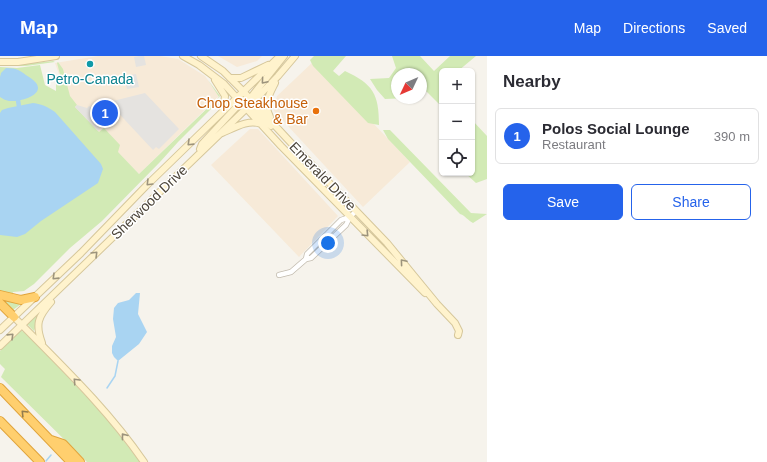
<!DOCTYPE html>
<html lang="en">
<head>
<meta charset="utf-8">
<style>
	:root { --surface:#fff; --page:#f2f2f3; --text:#2b2b33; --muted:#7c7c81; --line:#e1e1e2; --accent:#2563eb }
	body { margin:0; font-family:Arial,sans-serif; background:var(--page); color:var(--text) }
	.controls { position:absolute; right:12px; top:12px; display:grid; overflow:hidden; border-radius:6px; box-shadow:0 1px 3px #0004 }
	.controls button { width:36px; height:36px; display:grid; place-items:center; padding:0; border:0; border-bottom:1px solid var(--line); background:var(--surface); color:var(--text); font:20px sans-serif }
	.compass { position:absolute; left:391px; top:12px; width:36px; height:36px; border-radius:50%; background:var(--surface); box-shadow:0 1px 3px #0004; rotate:226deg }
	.you { position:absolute; left:328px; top:187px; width:14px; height:14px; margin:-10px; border:3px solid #fff; border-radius:50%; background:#1a73e8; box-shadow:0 0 0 6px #1a73e833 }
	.badge { display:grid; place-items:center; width:26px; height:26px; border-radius:50%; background:var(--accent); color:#fff; font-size:13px; font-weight:700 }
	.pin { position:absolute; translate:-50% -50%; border:2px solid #fff; box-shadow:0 1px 4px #0006 }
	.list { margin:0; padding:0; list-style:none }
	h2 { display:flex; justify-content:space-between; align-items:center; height:52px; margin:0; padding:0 16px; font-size:17px }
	h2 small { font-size:13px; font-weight:400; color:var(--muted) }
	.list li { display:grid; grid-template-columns:26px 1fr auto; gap:12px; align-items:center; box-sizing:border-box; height:56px; margin:0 8px 8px; padding:0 8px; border:1px solid var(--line); border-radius:6px }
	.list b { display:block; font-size:15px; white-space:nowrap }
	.list p { margin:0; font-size:13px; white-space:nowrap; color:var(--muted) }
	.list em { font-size:13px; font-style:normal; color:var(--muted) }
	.actions { display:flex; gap:8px; padding:12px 16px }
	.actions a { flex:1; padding:9px 0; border:1px solid var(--accent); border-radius:6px; text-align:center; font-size:14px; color:var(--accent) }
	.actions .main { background:var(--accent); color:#fff }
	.icon { flex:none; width:22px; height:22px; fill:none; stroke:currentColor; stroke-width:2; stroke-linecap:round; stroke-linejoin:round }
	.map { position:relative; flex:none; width:487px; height:406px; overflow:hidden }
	header { display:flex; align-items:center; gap:24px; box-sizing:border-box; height:56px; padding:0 20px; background:var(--accent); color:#fff }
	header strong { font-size:19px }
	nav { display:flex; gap:22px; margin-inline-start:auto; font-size:14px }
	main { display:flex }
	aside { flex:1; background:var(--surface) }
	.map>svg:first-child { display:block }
	.commercial { fill:#f7ead8 }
	.green { fill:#d2eab5 }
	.parking { fill:#e5e3e0 }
	.water { fill:#a9d4f2 }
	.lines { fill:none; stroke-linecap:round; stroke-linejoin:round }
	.stream { stroke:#a9d4f2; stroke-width:1.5 }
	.canal { stroke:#a9d4f2; stroke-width:4.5 }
	.street-casing { stroke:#c2bbae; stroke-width:6 }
	.secondary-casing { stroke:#d6c79b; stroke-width:8 }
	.highway-casing { stroke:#e0a43c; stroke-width:10 }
	.street { stroke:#fff; stroke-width:4.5 }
	.secondary { stroke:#fff3cd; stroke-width:6 }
	.highway { stroke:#ffcf6e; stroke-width:8 }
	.oneway { stroke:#9c937c }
	.oneway2 { stroke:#937c4e }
	.culture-dot { fill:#0f9aa8; stroke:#fff; stroke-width:1.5 }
	.food-dot { fill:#e8710a; stroke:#fff; stroke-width:1.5 }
	.labels { text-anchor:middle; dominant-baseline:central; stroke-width:3; stroke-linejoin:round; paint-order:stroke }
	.culture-label { font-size:14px; fill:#0d838f; stroke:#fff }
	.food-label { font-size:14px; fill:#c56008; stroke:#fff; text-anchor:end }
	.street-label { font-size:14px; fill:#4b4439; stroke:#fff }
</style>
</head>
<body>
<header>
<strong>Map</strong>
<nav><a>Map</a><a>Directions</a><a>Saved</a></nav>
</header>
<main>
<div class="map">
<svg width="487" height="406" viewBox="0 0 487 406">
	<rect width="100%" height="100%" fill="#f6f3ec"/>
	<!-- commercial -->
	<path class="commercial" d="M98 0H160L178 3 205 20 219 40 139 118 76 53 70 50 55 7Z
		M218 0H262L257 5 237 11Z
		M314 5 410 106 363 151 274 55 277 40Z
		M250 73H258L338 160 299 201 211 109Z"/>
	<!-- green -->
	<path class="green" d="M314 0H346L333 15 339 20 345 15C373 28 379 38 379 69L368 67 313 10 310 4Z
		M392 0H420L434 15 450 0H476L458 15H442V28L439 31 442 34V51L422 31 421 32V18H397V42H409L385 43 377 34 370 23 389 22 396 12Z
		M53 5 55 6 26 10H0V8H24Z
		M58 6 63 13 70 40 77 49 75 51 99 76 104 72 120 89 118 96 139 118 219 41 208 24 220 40 212 52 178 86 160 106 102 165 70 192 34 228 24 235 13 236 12 240 0 236V11L17 12 40 9 45 29 56 35V28L61 22 57 7Z
		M472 64 487 80V123L476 127 465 117H472Z
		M383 74H390L471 157 487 158 473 167C467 164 466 160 460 158L388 83Z
		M0 241 21 247V248L13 254Z
		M42 254 34 275 27 268Z
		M19 275H22L27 278 104 359 140 406H87L1 321 5 313 0 308V295Z"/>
	<!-- parking -->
	<path class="parking" d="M139 0H144L146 9 136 11 134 1Z
		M136 18 139 31 127 33 126 29 122 30 121 25 125 24 124 20Z
		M145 37 179 73 159 93 156 91 153 94 110 48 113 45Z
		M77 49 87 52 89 50 96 56 93 59 102 68 99 71 100 73 98 75 75 51Z"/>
	<!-- water -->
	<path class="water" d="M6 12C18 12 20 15 29 21 53 36 23 46 9 45 5 44 3 43 0 41V21L1 17Z
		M33 47C42 48 48 51 55 56L101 108 103 113 98 127 41 165 25 178 17 181 0 179V57L2 54 8 52Z
		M136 237H140L138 258 147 276 139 288 118 305 114 301 112 297V290L116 281 113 263 114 252 118 247 129 244Z"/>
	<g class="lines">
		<!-- stream -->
		<path class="stream" d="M107 332 115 320 118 305
			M46 405 51 399"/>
		<!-- canal -->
		<path class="canal" d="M18 44 19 51"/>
		<defs>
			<path id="street" d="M306 203 307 198 341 164 350 161 356 155
				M279 219 291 216 306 203 311 202 346 169 350 161"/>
			<path id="secondary" d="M183 0 199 9 224 28 281 90 425 237
				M201 0 223 15 241 33 293 89 387 187 437 248 455 267 459 275 458 279
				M0 6H18L56 0
				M230 22H241L268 9
				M215 24 225 40 223 55
				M248 45 284 0
				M253 53 271 70
				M270 61C263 48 269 39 275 27
				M222 77C234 72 248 63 261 68
				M200 93 202 88 243 44
				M14 261C59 307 107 352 144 406
				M0 274 81 197 146 130 280 0
				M42 287C35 268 38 261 51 246
				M0 290 253 46 278 20 295 0"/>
			<path id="highway" d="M0 239 21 244 35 241
				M0 247 14 261
				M0 332 71 406
				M0 365 40 406
				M51 384 63 388 80 406"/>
		</defs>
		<!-- street casing -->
		<use href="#street" class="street-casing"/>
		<!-- secondary casing -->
		<use href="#secondary" class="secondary-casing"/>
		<!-- highway casing -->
		<use href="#highway" class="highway-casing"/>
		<!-- street -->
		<use href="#street" class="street"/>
		<!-- secondary -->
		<use href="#secondary" class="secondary"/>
		<!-- highway -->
		<use href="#highway" class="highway"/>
	</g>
	<!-- one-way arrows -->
	<defs><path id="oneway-chevron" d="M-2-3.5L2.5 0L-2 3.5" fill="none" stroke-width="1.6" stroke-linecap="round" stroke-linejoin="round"/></defs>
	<g class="oneway">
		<use href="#oneway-chevron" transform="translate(264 25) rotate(130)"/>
		<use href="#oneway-chevron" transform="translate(190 87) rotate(136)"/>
		<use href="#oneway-chevron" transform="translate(149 127) rotate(135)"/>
		<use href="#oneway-chevron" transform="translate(366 178) rotate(46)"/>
		<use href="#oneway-chevron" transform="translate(95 198) rotate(-45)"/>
		<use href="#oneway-chevron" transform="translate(403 206) rotate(-130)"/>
		<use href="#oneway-chevron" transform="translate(55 221) rotate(136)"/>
		<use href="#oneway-chevron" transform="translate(11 280) rotate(-44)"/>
		<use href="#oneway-chevron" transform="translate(76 325) rotate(-133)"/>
		<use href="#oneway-chevron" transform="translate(124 380) rotate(-128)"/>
	</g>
	<use class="oneway2" href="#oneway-chevron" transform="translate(24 357) rotate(-134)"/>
	<!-- markers -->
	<circle class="culture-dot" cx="90" cy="8" r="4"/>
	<circle class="food-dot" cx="316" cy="55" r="4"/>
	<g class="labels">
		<!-- culture labels -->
		<g class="culture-label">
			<text x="90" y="23">Petro-Canada</text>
		</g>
		<!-- food labels -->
		<g class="food-label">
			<text x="308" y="47">Chop Steakhouse<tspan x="308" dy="16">&amp; Bar</tspan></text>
		</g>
		<!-- street labels -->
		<g class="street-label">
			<text transform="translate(323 120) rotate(46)">Emerald Drive</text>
			<text transform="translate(149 146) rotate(-44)">Sherwood Drive</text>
		</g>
	</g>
</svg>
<div class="controls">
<button>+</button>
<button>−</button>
<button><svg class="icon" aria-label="locate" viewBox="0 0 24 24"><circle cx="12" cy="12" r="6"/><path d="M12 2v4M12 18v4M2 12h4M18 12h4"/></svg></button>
</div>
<svg class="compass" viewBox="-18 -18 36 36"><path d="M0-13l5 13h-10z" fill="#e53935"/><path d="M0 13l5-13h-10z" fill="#7c7c81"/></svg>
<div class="you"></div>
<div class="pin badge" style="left:105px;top:57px">1</div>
</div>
<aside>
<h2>Nearby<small></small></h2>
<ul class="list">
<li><span class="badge">1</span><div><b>Polos Social Lounge</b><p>Restaurant</p></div><em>390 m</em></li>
</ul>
<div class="actions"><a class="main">Save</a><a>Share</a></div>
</aside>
</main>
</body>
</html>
